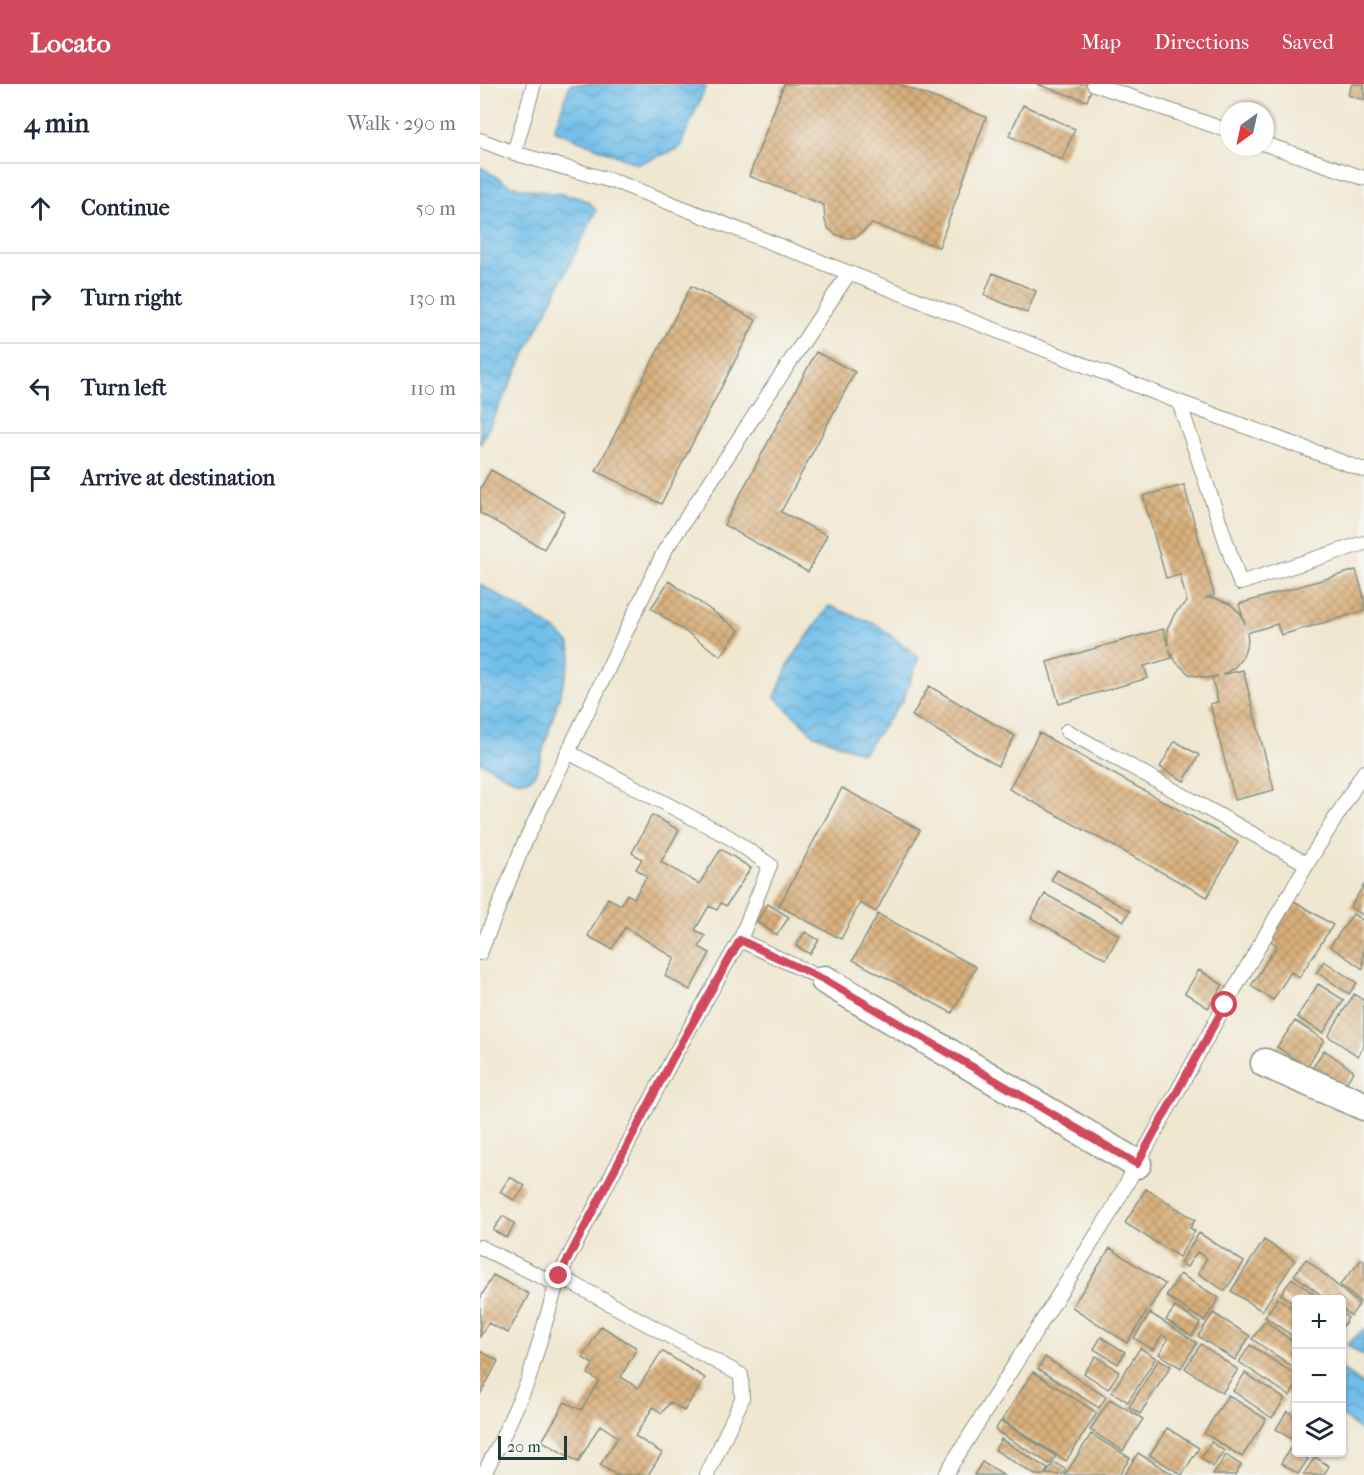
<!DOCTYPE html>
<html lang="en">
<head>
<meta charset="utf-8">
<style>
	:root { --surface:#fff; --page:#f6f6f7; --text:#1f2937; --muted:#747a83; --line:#e0e1e3; --accent:#d1495b }
	body { margin:0; font-family:"IM FELL French Canon",serif; background:var(--page); color:var(--text) }
	.controls { position:absolute; right:18px; bottom:18px; display:grid; overflow:hidden; border-radius:6px; box-shadow:0 2px 4px #0004 }
	.controls button { width:54px; height:54px; display:grid; place-items:center; padding:0; border:0; border-bottom:2px solid var(--line); background:var(--surface); color:var(--text); font:30px sans-serif }
	.compass { position:absolute; left:740px; top:18px; width:54px; height:54px; border-radius:50%; background:var(--surface); box-shadow:0 2px 4px #0004; rotate:213deg }
	.scale { position:absolute; left:18px; bottom:15px; width:69px; box-sizing:border-box; padding-left:6px; border:3px solid #1f3d34; border-top:0; font-size:16px; line-height:21px; white-space:nowrap; color:#1f3d34; -webkit-text-stroke:4px #f6f6f2; paint-order:stroke }
	.stop { position:absolute; width:18px; height:18px; margin:-14px; border:4px solid #d1495b; border-radius:50%; background:#fff }
	.stop.end { background:#d1495b; border-color:#fff; box-shadow:0 2px 6px #0008 }
	.list { margin:0; padding:0; list-style:none }
	h2 { display:flex; justify-content:space-between; align-items:center; height:78px; margin:0; padding:0 24px; font-size:26px }
	h2 small { font-size:20px; font-weight:400; color:var(--muted) }
	.list li { display:grid; grid-template-columns:39px 1fr auto; gap:18px; align-items:center; box-sizing:border-box; height:90px; padding:0 24px; border-top:2px solid var(--line) }
	.list b { display:block; font-size:22px; white-space:nowrap }
	.list em { font-size:20px; font-style:normal; color:var(--muted) }
	.icon { flex:none; width:33px; height:33px; fill:none; stroke:currentColor; stroke-width:2; stroke-linecap:round; stroke-linejoin:round }
	.map { position:relative; flex:none; width:884px; height:1391px; overflow:hidden }
	header { display:flex; align-items:center; gap:36px; box-sizing:border-box; height:84px; padding:0 30px; background:var(--accent); color:#fff }
	header strong { font-size:28px }
	nav { display:flex; gap:33px; margin-inline-start:auto; font-size:21px }
	main { display:flex }
	aside { flex:1; background:var(--surface) }
	.map>svg:first-child { display:block }
	.water { fill:url(#water-waves); stroke:#477e8f; stroke-width:1.5 }
	.building { fill:url(#building-cross-hatch) }
	.lines { fill:none; stroke-linecap:round; stroke-linejoin:round }
	.service-casing { stroke:#879282; stroke-width:16 }
	.minor-casing { stroke:#879282; stroke-width:31 }
	.service { stroke:#fff; stroke-width:14 }
	.minor { stroke:#fff; stroke-width:28 }
	.route { stroke:#d1495b; stroke-width:8 }
</style>
</head>
<body>
<header>
<strong>Locato</strong>
<nav><a>Map</a><a>Directions</a><a>Saved</a></nav>
</header>
<main>
<aside>
<h2>4 min<small>Walk · 290 m</small></h2>
<ul class="list">
<li><svg class="icon" aria-label="ahead" viewBox="0 0 24 24"><path d="M12 20V5M6 11l6-6 6 6"/></svg><div><b>Continue</b></div><em>50 m</em></li>
<li><svg class="icon" aria-label="right" viewBox="0 0 24 24"><path d="M7 20v-9h11M14 6l5 5-5 5"/></svg><div><b>Turn right</b></div><em>130 m</em></li>
<li><svg class="icon" aria-label="left" viewBox="0 0 24 24"><path d="M17 20v-9H6M10 6l-5 5 5 5"/></svg><div><b>Turn left</b></div><em>110 m</em></li>
<li><svg class="icon" aria-label="arrive" viewBox="0 0 24 24"><path d="M6 21V4h12l-3 4 3 4H6"/></svg><div><b>Arrive at destination</b></div></li>
</ul>
</aside>
<div class="map">
<svg width="884" height="1391" viewBox="0 0 884 1391">
	<defs>
		<pattern id="water-waves" width="16" height="10" patternUnits="userSpaceOnUse" patternTransform="scale(1.5)"><rect width="16" height="10" fill="#6fbeea"/><path d="M0 5q4-4 8 0t8 0" fill="none" stroke="#5b9cbe"/></pattern>
		<pattern id="building-cross-hatch" width="8" height="8" patternUnits="userSpaceOnUse" patternTransform="scale(1.5)"><rect width="8" height="8" fill="#dab07c"/><path d="M0 0l8 8M0 8l8-8" fill="none" stroke="#b09066"/></pattern>
	</defs>
	<rect width="100%" height="100%" fill="#f6f6f2"/>
	<filter id="ink" filterUnits="userSpaceOnUse"><feTurbulence type="fractalNoise" baseFrequency=".0167" numOctaves="2"/><feDisplacementMap in="SourceGraphic" scale="12" xChannelSelector="R" yChannelSelector="G"/><feConvolveMatrix kernelMatrix="1 2 1 2 8 2 1 2 1" color-interpolation-filters="sRGB"/></filter>
	<filter id="wash" filterUnits="userSpaceOnUse"><feTurbulence type="fractalNoise" baseFrequency=".008" numOctaves="4" result="noise"/><feDisplacementMap in="SourceGraphic" scale="24" xChannelSelector="R" yChannelSelector="G"/><feGaussianBlur stdDeviation="1.35" result="paint"/><feColorMatrix in="noise" values="0 0 0 0 0 0 0 0 0 0 0 0 0 0 0 0 0 1.4 0 .05"/><feComposite in="paint" operator="in"/></filter>
	<g filter="url(#wash)">
		<rect width="100%" height="100%" fill="#efe7d0"/>
		<!-- water -->
		<path class="water" d="M90 0H227L199 65 157 80 74 46Z
			M0 83C11 88 21 98 33 102 55 110 108 106 116 127L0 361Z
			M0 500 74 545 90 560 91 574 57 686C54 690 52 695 46 696 35 700 11 683 0 678Z
			M349 522 397 541 439 573 423 616 383 669 334 651 295 613 310 577Z
			M884 1245V1272L867 1261Z
			M862 1285 884 1301V1349L862 1332Z"/>
		<g id="blocks">
			<!-- building -->
			<path class="building" d="M304 0H417L506 33 459 163 392 140 376 153 367 154 355 150 348 144 345 137 344 121 269 92Z
				M556 0H606L612 2 607 17Z
				M872 0H884V16L868 11Z
				M543 21 595 45 582 76 529 52Z
				M513 189 556 207 547 229 504 211Z
				M211 202 276 236 181 420 116 387Z
				M336 268 375 288 301 428 347 451 328 488 244 441Z
				M11 386 85 428 64 465 0 429V405Z
				M704 401 734 511 725 514H735L750 520 761 530 765 540 759 520 876 486 884 513V527L801 551 797 540 767 549 768 558 763 573 754 584 742 591 763 586 794 706 755 716 730 620 738 618 732 594 738 592 726 594 709 590 696 578 689 565 692 574 664 582 668 594 579 620 567 578 683 545 688 561 687 545 695 529 707 518 700 491 686 494 663 412Z
				M189 497 259 546 241 572 171 524Z
				M449 602 535 652 518 682 432 632Z
				M559 649 758 758 727 813 529 705Z
				M695 657 719 671 704 697 680 683Z
				M362 704 440 746 396 828 380 819 361 855 299 822Z
				M172 731 199 746 181 778 219 800 241 765 271 784 246 822 241 819 237 826 229 822 215 846 225 852 219 863 230 869 210 906 185 892 195 874 145 843 132 865 108 852 128 814 141 821 147 810 154 814 167 792 156 785 162 775 152 769Z
				M577 786 650 827 644 837 571 796Z
				M884 801V832L870 823Z
				M565 810 639 851 626 875 551 834Z
				M811 815 853 841 819 894 811 888 793 916 771 902 797 861 786 854Z
				M288 820 309 833 297 851 277 838Z
				M398 830 496 883 472 929 373 876Z
				M873 830 884 837 883 885 850 862Z
				M325 848 339 856 330 870 316 862Z
				M844 877 877 899 869 910 837 888Z
				M719 886 743 901 728 924 705 909Z
				M838 900 864 916 843 949 817 933Z
				M874 910 884 917V962L878 972 848 952Z
				M815 937 844 956 827 983 797 963Z
				M844 966 874 987 861 1006 831 986Z
				M30 1093 45 1102 35 1117 20 1108Z
				M666 1105 715 1136 710 1144 715 1147 699 1173 645 1139Z
				M23 1132 35 1140 26 1154 13 1146Z
				M719 1149 764 1178 745 1207 718 1189 727 1174 717 1168 707 1183 700 1179Z
				M784 1156 815 1176 782 1227 751 1207Z
				M630 1164 685 1200 647 1259 592 1223Z
				M826 1175 879 1220 871 1232 862 1225V1216H848L814 1191Z
				M882 1175 884 1177V1221L860 1201Z
				M700 1190 739 1214 724 1237 686 1212Z
				M13 1191 49 1210 28 1249 8 1239 0 1253V1215Z
				M812 1194 842 1216H816V1221L801 1210Z
				M798 1214 816 1227V1254L785 1233Z
				M695 1223 720 1239 712 1252 686 1236Z
				M670 1229 717 1259 701 1284 679 1270 688 1255 682 1251 673 1266 654 1254Z
				M733 1229 770 1252 755 1276 718 1252Z
				M862 1229 868 1234 862 1244Z
				M785 1237 816 1260V1285L772 1255Z
				M121 1242 157 1264 141 1293 158 1304 182 1267 225 1294 204 1327 190 1318 182 1329 173 1323 155 1352 182 1369 168 1391H136L120 1381 138 1353 120 1341 98 1378 62 1357 85 1318 101 1326 119 1297 108 1290 113 1280 103 1274Z
				M621 1253 645 1268 638 1280 614 1265Z
				M721 1260 758 1286 742 1309 705 1284Z
				M770 1261 816 1291V1301L810 1312 759 1278Z
				M660 1264 676 1274 648 1318 632 1308Z
				M0 1267 18 1277 0 1311Z
				M616 1272 639 1288 628 1305 604 1289Z
				M565 1273 626 1313 619 1324 558 1285Z
				M679 1275 691 1282 660 1330 649 1323Z
				M553 1288 617 1329 586 1377 522 1336Z
				M765 1289 805 1315 792 1334 753 1307Z
				M748 1311 786 1335 762 1373 724 1349Z
				M630 1315 663 1335 643 1367 610 1346Z
				M807 1327 816 1333V1358L796 1345Z
				M521 1337 576 1372 570 1380 515 1346Z
				M687 1344 719 1364 702 1391 670 1371Z
				M611 1350 650 1374 639 1391H585Z
				M521 1355 568 1385 564 1391H555L515 1366Z
				M731 1358 744 1367 733 1383 721 1374Z
				M810 1364 828 1375 818 1390 801 1379Z
				M658 1369 694 1391H644Z
				M746 1371 761 1381 755 1391H733Z
				M835 1373 849 1382 844 1391H823Z
				M502 1378 523 1391H494Z
				M574 1378 586 1386 582 1391 566 1390Z"/>
		</g>
	</g>
	<g filter="url(#ink)">
		<use href="#blocks" fill-opacity="0" stroke="#879282" stroke-width="1.5"/>
		<g class="lines">
			<defs>
				<path id="service" d="M614 0 749 47
					M0 56 34 69 139 99 699 318 884 386
					M785 60 884 94
					M34 69 54 0
					M699 318 760 499 884 459
					M587 647 827 780
					M260 856 345 896
					M0 869 43 762 185 466 369 189
					M0 1163 76 1200
					M79 1192 261 1291 262 1315 227 1391
					M3 1391 18 1363 48 1297 79 1192 194 972 260 856 290 781 249 753 88 668
					M465 1391 631 1128 745 921 827 780 884 688"/>
				<path id="minor" d="M345 896 657 1080
					M785 979 884 1022"/>
			</defs>
			<!-- service casing -->
			<use href="#service" class="service-casing"/>
			<!-- minor casing -->
			<use href="#minor" class="minor-casing"/>
			<!-- service -->
			<use href="#service" class="service"/>
			<!-- minor -->
			<use href="#minor" class="minor"/>
		</g>
	</g>
	<g class="lines" filter="url(#ink)">
		<!-- route -->
		<path class="route" d="M79 1192 194 972 260 856 345 896 657 1080 745 921"/>
	</g>
</svg>
<div class="controls">
<button>+</button>
<button>−</button>
<button><svg class="icon" aria-label="layers" viewBox="0 0 24 24"><path d="M12 4l9 5-9 5-9-5zM3 14l9 5 9-5"/></svg></button>
</div>
<svg class="compass" viewBox="-18 -18 36 36"><path d="M0-13l5 13h-10z" fill="#e53935"/><path d="M0 13l5-13h-10z" fill="#747a83"/></svg>
<div class="scale">20 m</div>
<div class="stop" style="left:745px;top:921px"></div>
<div class="stop end" style="left:79px;top:1192px"></div>
</div>
</main>
</body>
</html>
